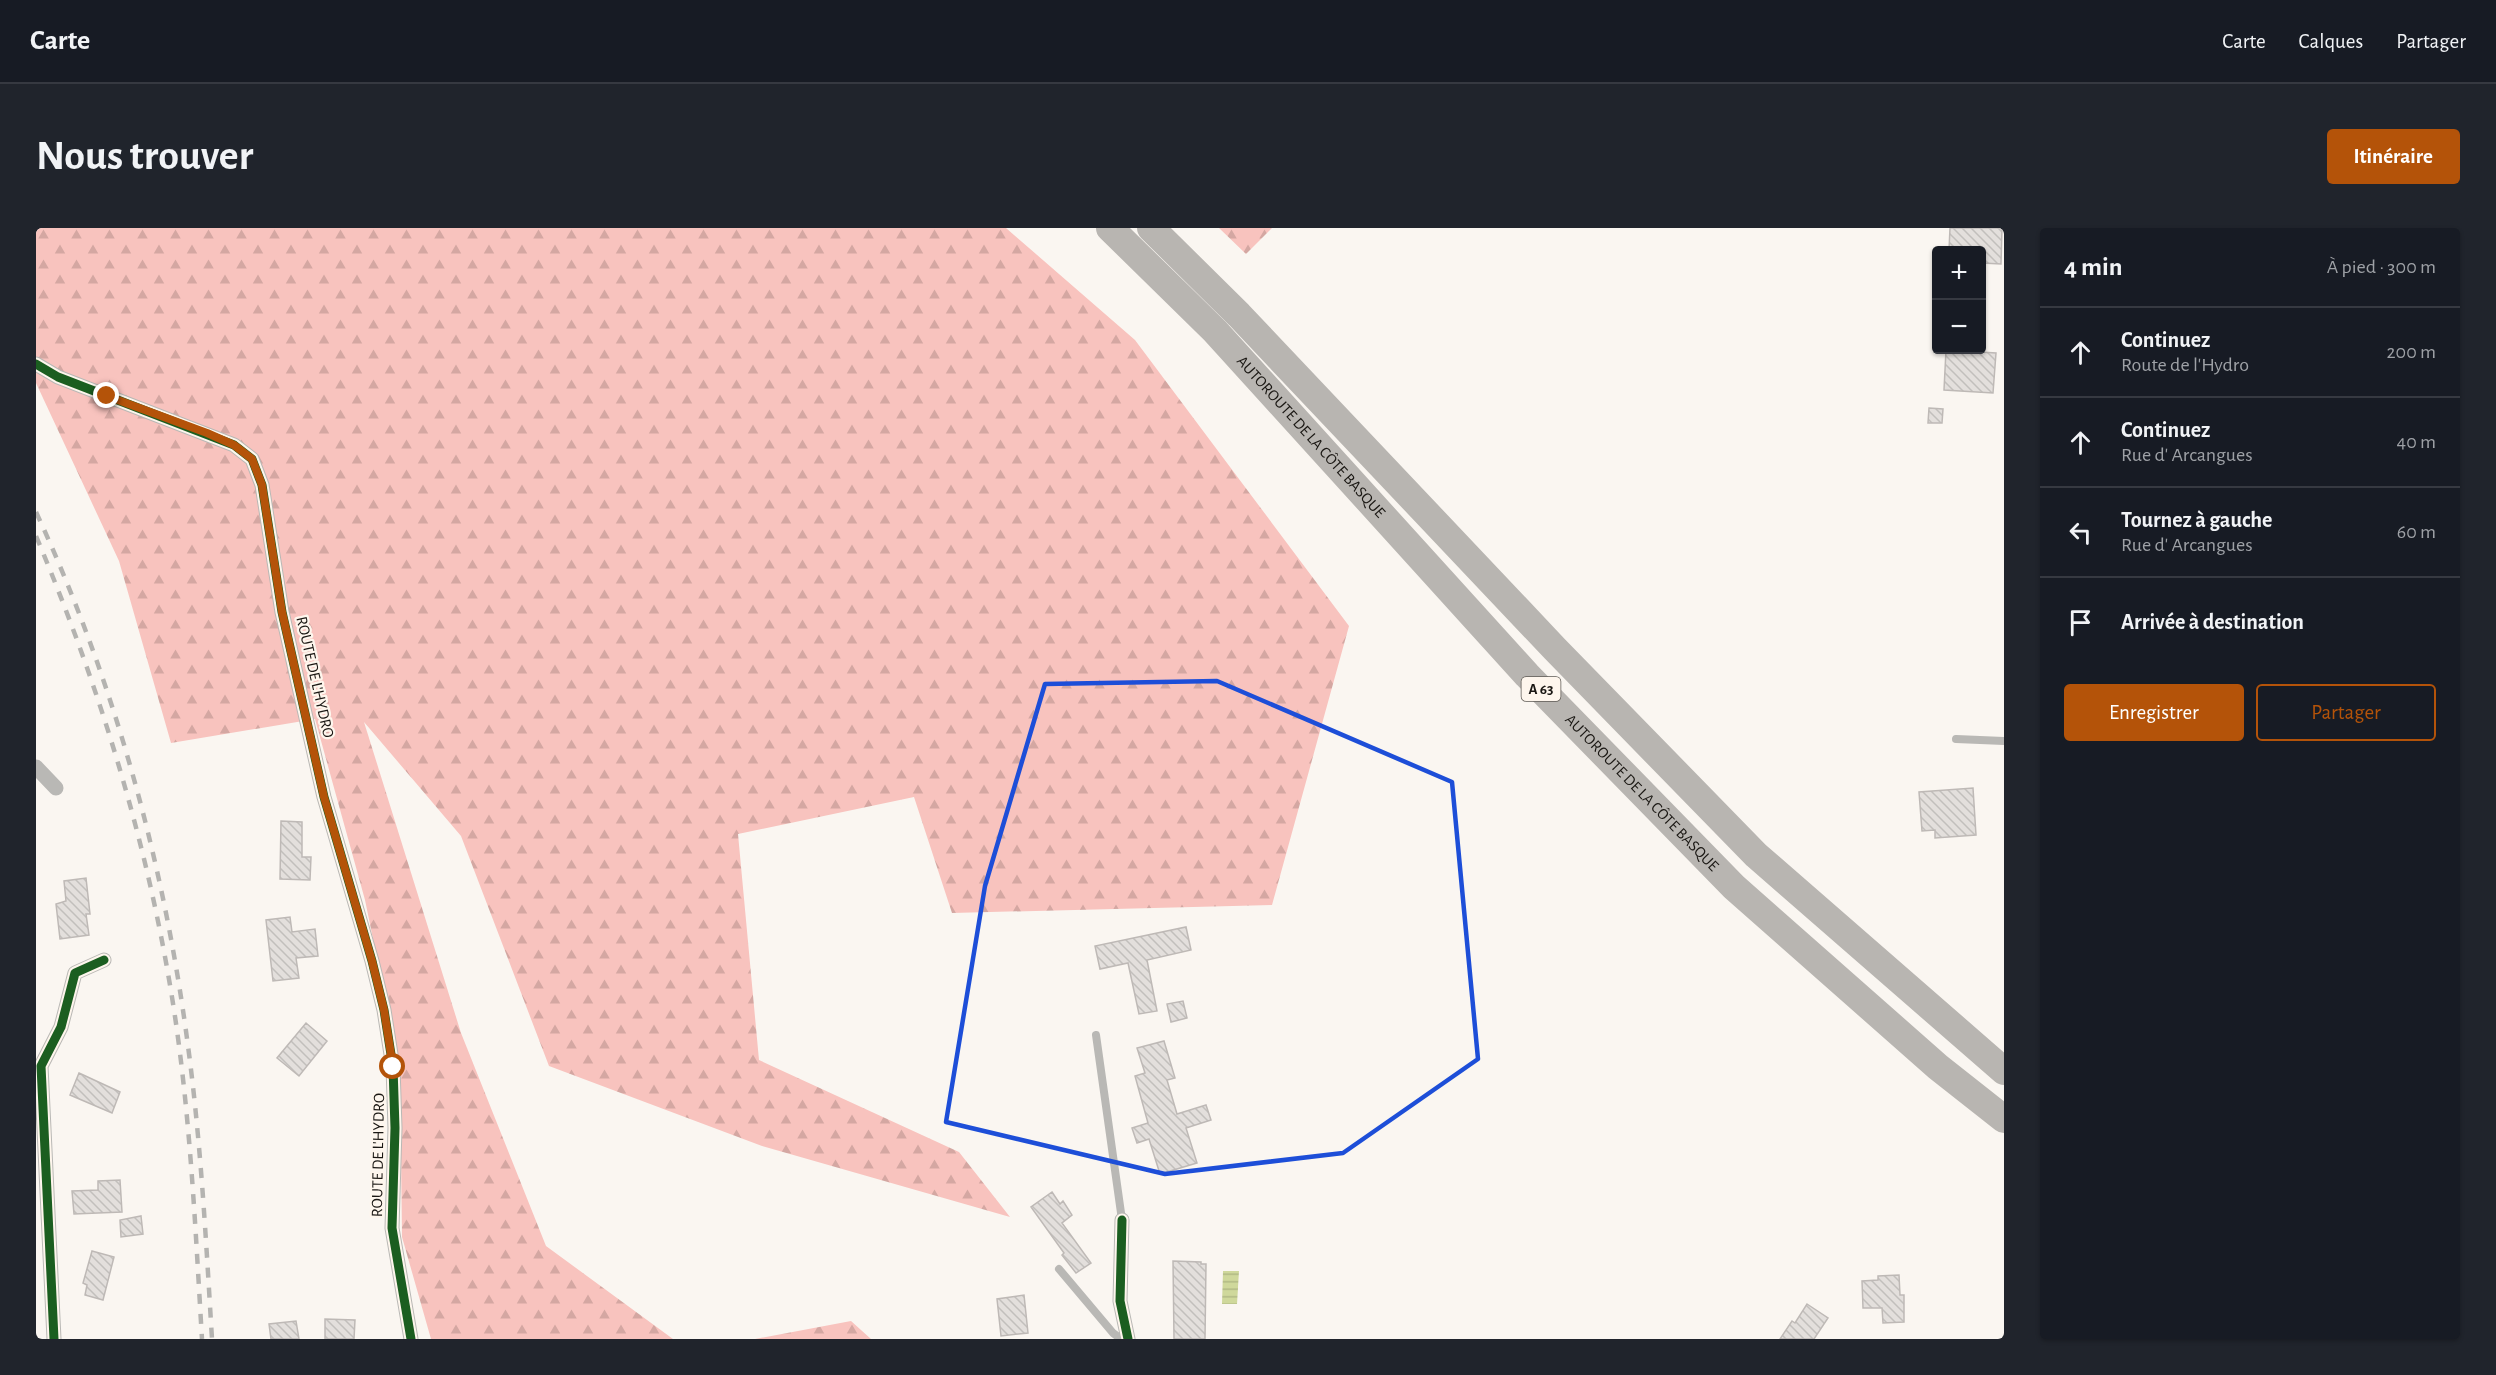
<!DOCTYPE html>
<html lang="fr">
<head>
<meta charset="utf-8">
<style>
	:root { --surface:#171b24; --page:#20242c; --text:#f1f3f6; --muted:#9ea1a6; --line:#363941; --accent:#b45309 }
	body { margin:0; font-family:"Alegreya Sans",sans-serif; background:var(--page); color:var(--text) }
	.controls { position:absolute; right:18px; top:18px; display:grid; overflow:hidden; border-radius:6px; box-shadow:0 2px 4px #0004 }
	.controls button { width:54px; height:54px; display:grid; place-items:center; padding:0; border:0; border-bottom:2px solid var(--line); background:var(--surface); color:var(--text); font:30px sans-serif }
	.stop { position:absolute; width:18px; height:18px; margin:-14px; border:4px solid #b45309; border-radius:50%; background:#fff }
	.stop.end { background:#b45309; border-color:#fff; box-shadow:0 2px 6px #0008 }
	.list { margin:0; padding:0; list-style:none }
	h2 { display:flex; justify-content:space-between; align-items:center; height:78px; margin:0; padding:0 24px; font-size:26px }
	h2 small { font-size:20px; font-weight:400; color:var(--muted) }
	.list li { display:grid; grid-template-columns:39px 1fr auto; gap:18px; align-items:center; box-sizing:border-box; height:90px; padding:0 24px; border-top:2px solid var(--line) }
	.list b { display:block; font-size:22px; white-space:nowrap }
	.list p { margin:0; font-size:20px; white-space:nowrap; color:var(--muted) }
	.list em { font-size:20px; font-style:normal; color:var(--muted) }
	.actions { display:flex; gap:12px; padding:18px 24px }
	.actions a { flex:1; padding:14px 0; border:2px solid var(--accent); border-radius:6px; text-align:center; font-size:21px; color:var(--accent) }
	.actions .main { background:var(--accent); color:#fff }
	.icon { flex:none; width:33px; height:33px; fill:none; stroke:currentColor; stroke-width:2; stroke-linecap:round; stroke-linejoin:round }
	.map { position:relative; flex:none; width:1968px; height:1111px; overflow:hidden; border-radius:6px }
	header { display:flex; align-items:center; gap:36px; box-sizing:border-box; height:84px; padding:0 30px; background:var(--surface); border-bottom:2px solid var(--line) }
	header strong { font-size:28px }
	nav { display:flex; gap:33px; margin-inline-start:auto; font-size:21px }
	.intro { display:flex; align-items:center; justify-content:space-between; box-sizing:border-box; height:144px; padding:0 36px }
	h1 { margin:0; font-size:42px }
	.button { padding:15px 27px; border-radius:6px; background:var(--accent); color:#fff; font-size:21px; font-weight:700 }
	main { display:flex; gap:36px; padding:0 36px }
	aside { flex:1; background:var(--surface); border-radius:6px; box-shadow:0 2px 4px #0004 }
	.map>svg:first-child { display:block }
	.forest { fill:url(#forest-firs) }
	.water { fill:url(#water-rules) }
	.building { fill:url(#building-back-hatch); stroke:#beb9b6; stroke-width:1.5 }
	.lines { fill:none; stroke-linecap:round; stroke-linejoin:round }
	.lane { stroke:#b9b8b5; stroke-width:8 }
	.street { stroke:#b9b8b5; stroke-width:15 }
	.highway { stroke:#b8b5b1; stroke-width:28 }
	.rail { stroke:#b4b3b0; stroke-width:4.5; stroke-dasharray:10 10; stroke-linecap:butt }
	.cycleway-casing { stroke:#fef6ed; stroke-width:13 }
	.cycleway { stroke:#1b5e20; stroke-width:9 }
	.route { stroke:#b45309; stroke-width:8 }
	.marked { fill:none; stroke:#1d4ed8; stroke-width:4.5; stroke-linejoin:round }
	.labels { text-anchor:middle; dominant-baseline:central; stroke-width:4.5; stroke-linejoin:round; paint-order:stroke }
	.shield { fill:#fef6ed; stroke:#5e5a54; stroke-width:1.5 }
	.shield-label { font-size:15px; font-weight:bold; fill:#1a1713 }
	.street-label { font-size:16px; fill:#1a1713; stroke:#fef6ed }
</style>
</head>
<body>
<header>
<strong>Carte</strong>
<nav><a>Carte</a><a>Calques</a><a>Partager</a></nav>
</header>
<div class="intro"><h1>Nous trouver</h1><a class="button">Itinéraire</a></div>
<main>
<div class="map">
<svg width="1968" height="1111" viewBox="0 0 1968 1111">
	<defs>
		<pattern id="forest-firs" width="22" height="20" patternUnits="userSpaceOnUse" patternTransform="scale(1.5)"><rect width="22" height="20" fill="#f8c3be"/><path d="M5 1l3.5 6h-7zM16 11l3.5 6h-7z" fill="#d4a7a2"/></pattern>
		<pattern id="water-rules" width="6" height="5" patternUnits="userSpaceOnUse" patternTransform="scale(1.5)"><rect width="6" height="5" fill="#cfd89b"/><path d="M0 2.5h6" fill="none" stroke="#b1b985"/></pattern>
		<pattern id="building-back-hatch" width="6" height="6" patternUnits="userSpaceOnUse" patternTransform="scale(1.5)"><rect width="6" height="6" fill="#e3dfdc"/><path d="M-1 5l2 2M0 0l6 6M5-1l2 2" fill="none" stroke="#c2bfbc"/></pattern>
	</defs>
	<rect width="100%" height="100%" fill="#faf6f1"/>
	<!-- forest -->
	<path class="forest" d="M0 0H970L1099 112 1313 398 1236 677 916 685 878 569 702 606 723 832 923 924 974 989 726 918 513 838 425 608 328 494 425 805 510 1018 637 1111H395L366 1009 364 842 329 672 279 491 135 515 83 333 0 155Z
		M1183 0H1236L1210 26Z
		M815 1093 835 1111H719Z"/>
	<!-- water -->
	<path class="water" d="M1187 1043H1203L1201 1076H1186Z"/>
	<!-- building -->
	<path class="building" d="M1914 0H1966L1965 36 1946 35V22H1913Z
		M1910 122 1960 125 1957 165 1908 162Z
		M1893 180 1907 181 1906 195H1892Z
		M1937 560 1940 607 1899 610V602L1886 603 1883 564Z
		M245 593 266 594V629H275L274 652 244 651Z
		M50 650 54 686H50L53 707 24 711 20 676 30 673 28 653Z
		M254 689 256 704 279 701 282 728 260 730 263 750 237 753 230 692Z
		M1150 699 1155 722 1111 732 1121 783 1103 786 1092 735 1064 741 1059 718Z
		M1147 773 1151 790 1135 794 1131 776Z
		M270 795 291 813 263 848 241 830Z
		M1128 813 1139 850 1131 852 1141 886 1170 877 1175 892 1150 900 1161 935 1124 946 1113 911 1101 915 1096 900 1112 895 1099 848 1109 845 1101 820Z
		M43 845 84 864 76 885 34 867Z
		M84 952 86 984 38 986 36 963 62 962V953Z
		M1016 964 1024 976 1027 973 1036 987 1026 995 1055 1035 1040 1045 1026 1027 1028 1025 995 979Z
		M105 988 107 1006 85 1009 84 992Z
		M56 1023 78 1029 67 1072 49 1067 51 1057 47 1055Z
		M1137 1033 1165 1034V1036H1170L1169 1111H1138Z
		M1863 1047 1864 1067H1868V1094L1847 1095 1846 1080H1827L1826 1053 1842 1052V1048Z
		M988 1067 992 1105 965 1108 961 1071Z
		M1771 1076 1792 1090 1778 1111H1744L1756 1093 1759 1095Z
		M289 1091 319 1092 318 1111H289Z
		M260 1093 263 1111H235L233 1096Z"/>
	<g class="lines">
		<!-- lane -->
		<path class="lane" d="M1920 511 1968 513
			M1060 807 1086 992
			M1023 1041 1077 1105 1085 1111"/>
		<!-- street -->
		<path class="street" d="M0 136 22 149 198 217 216 231 226 257 246 384 288 569 336 733 348 782 357 839 359 900 356 1000 375 1111
			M0 539 20 560
			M1086 992 1084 1073 1092 1111
			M18 1111 5 838 25 799 39 745 68 732"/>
		<!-- highway -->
		<g class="highway">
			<path id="s1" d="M1074 0 1179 103 1491 447 1698 659 1902 839 1968 891"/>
			<path d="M1115 0 1203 87 1519 421 1720 627 1968 843"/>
		</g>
		<!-- rail -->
		<path class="rail" d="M0 284C78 452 128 634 152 818 165 915 170 1013 176 1111
			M0 308C62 455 109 606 135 763 154 878 159 995 166 1111"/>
		<defs>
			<path id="cycleway" d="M0 136 22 149 198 217 216 231 226 257 246 384 288 569 336 733 348 782 357 839 359 900 356 1000 375 1111
				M1086 992 1084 1073 1092 1111
				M18 1111 5 838 25 799 39 745 68 732"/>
		</defs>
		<!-- cycleway casing -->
		<use href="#cycleway" class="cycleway-casing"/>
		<!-- cycleway -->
		<use href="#cycleway" class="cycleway"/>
	</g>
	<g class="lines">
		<!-- route -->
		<path class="route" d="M71 168 171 205 198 217 216 231 226 257 246 384 288 569 336 733 348 782 357 839"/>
	</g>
	<!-- marked area -->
	<path class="marked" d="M1181 453 1416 554 1442 831 1307 925 1129 946 910 894 949 658 1009 456Z"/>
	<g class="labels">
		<!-- shield labels -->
		<rect class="shield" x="1485.5" y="449" width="39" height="24" rx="4.5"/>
		<g class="shield-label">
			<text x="1505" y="461">A 63</text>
		</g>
		<!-- street labels -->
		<g class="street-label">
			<text stroke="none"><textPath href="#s1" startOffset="290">AUTOROUTE DE LA CÔTE BASQUE</textPath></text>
			<text transform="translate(279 449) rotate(77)">ROUTE DE L'HYDRO</text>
			<text stroke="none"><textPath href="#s1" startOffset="776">AUTOROUTE DE LA CÔTE BASQUE</textPath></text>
			<text transform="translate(342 927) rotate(-89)">ROUTE DE L'HYDRO</text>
		</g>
	</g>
</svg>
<div class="controls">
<button>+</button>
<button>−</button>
</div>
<div class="stop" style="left:357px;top:839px"></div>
<div class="stop end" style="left:71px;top:168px"></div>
</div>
<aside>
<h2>4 min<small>À pied · 300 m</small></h2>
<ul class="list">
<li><svg class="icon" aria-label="ahead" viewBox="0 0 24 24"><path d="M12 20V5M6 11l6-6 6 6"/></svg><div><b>Continuez</b><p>Route de l'Hydro</p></div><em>200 m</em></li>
<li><svg class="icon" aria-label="ahead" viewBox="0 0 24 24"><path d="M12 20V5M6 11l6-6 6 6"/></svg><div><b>Continuez</b><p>Rue d' Arcangues</p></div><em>40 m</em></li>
<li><svg class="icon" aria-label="left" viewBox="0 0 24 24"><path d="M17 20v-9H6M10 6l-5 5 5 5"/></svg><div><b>Tournez à gauche</b><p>Rue d' Arcangues</p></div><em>60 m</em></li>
<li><svg class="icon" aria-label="arrive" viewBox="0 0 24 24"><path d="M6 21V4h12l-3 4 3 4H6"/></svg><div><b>Arrivée à destination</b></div></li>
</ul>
<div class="actions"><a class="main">Enregistrer</a><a>Partager</a></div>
</aside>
</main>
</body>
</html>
